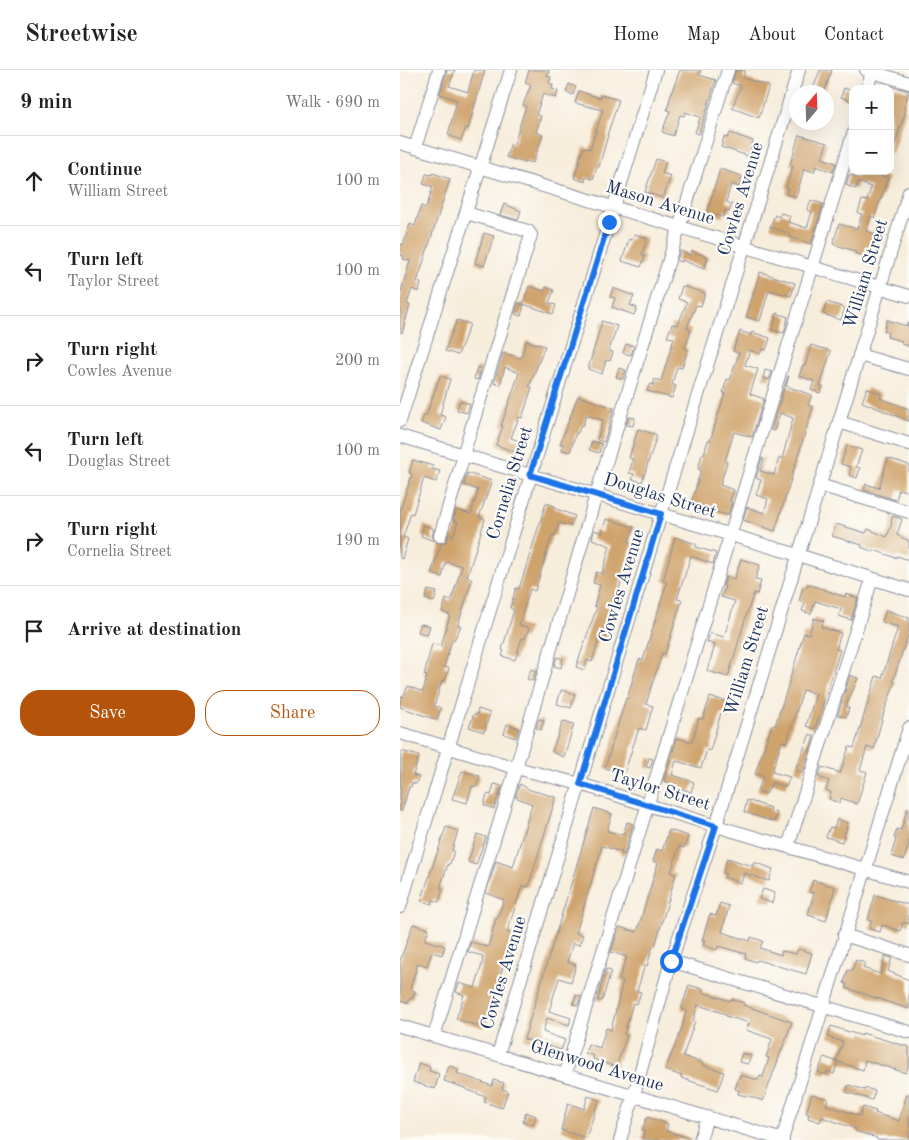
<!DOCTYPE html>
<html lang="en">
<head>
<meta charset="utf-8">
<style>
	:root { --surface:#fff; --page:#f2f2f2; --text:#202124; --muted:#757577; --line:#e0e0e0; --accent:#b45309 }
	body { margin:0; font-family:"Old Standard TT",serif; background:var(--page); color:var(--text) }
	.controls { position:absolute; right:15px; top:15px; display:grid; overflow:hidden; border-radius:10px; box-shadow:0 5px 20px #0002 }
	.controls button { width:45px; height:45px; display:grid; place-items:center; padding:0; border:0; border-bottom:1px solid var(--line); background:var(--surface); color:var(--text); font:25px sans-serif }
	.compass { position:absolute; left:389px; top:15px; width:45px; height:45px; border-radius:50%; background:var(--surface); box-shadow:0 5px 20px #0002; rotate:19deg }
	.stop { position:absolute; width:15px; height:15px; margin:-11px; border:4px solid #1a73e8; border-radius:50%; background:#fff }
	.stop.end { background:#1a73e8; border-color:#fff; box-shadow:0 1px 5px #0008 }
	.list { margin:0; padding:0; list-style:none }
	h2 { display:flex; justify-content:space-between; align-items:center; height:65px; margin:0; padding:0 20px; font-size:21px }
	h2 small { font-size:16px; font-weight:400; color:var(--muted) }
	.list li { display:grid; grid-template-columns:32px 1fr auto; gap:15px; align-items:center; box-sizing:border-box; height:90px; padding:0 20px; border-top:1px solid var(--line) }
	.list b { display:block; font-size:19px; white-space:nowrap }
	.list p { margin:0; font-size:16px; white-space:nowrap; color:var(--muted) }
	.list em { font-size:16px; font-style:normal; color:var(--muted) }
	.actions { display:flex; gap:10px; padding:15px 20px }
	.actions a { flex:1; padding:11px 0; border:1px solid var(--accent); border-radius:20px; text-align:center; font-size:18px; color:var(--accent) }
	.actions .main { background:var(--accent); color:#fff }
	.icon { flex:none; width:28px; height:28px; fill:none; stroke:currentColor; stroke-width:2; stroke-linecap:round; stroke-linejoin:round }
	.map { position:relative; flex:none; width:509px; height:1070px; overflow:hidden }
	header { display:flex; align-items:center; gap:30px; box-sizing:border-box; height:70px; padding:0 25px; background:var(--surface); border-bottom:1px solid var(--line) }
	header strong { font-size:24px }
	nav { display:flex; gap:28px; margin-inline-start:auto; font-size:18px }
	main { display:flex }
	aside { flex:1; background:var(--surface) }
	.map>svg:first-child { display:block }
	.building { fill:#cfa36c }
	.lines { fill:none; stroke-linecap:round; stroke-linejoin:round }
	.minor-casing { stroke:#898e9c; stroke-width:14 }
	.minor { stroke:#fff; stroke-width:12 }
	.route { stroke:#1a73e8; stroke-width:6 }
	.labels { text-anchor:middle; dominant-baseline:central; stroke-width:4.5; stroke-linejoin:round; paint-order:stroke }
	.street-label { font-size:18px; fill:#1b2f5e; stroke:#fdfcf7 }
</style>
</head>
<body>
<header>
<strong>Streetwise</strong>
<nav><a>Home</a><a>Map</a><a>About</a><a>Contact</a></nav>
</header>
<main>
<aside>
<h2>9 min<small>Walk · 690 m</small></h2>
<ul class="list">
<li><svg class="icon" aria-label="ahead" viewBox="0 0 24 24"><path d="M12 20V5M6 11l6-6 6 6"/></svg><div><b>Continue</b><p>William Street</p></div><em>100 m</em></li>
<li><svg class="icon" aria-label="left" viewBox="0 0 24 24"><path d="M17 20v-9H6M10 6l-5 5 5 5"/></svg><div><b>Turn left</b><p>Taylor Street</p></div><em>100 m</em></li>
<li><svg class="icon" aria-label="right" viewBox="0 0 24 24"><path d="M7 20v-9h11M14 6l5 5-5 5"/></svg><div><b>Turn right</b><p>Cowles Avenue</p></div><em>200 m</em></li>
<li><svg class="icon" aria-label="left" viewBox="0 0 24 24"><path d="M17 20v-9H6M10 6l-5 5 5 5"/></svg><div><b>Turn left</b><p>Douglas Street</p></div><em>100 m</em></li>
<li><svg class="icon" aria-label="right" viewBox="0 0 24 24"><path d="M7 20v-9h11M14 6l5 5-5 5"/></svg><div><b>Turn right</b><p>Cornelia Street</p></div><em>190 m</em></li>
<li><svg class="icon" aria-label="arrive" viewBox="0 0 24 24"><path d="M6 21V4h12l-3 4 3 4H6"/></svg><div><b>Arrive at destination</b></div></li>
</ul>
<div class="actions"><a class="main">Save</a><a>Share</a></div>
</aside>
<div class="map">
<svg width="509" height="1070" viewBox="0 0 509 1070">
	<rect width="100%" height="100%" fill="#fdfcf7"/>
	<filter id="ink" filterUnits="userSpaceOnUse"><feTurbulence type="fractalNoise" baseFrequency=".02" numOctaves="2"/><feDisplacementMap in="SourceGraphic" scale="10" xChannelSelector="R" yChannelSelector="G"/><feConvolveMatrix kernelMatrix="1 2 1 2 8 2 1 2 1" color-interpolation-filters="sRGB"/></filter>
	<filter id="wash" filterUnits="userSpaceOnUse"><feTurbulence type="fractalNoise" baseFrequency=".0096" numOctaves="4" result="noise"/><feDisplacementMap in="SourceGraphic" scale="20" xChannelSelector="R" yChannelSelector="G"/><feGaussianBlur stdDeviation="1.12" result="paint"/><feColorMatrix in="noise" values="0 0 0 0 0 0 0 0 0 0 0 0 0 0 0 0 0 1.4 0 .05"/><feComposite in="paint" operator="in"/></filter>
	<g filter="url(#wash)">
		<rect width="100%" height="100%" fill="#f7eddb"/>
		<g id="blocks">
			<!-- building -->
			<path class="building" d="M47 0H55L49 16 68 22 74 0H85L68 59 66 58 61 70 48 65 57 30 40 24Z
				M129 0H149L147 6 151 7 149 13 153 15 152 19 158 21 156 28 143 24 136 45 141 46 136 62 143 65 133 93 125 91V93L106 87 111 73 114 74 126 36 123 35 131 15 125 13Z
				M280 0H301L299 5 316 10 299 64 295 63 300 47 285 42 284 46 280 45 273 66 262 62 270 41 267 40 272 21Z
				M336 0H345L343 8 369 16 359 48 332 38 341 16 332 13Z
				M420 0H432L424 22H412Z
				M169 14 176 17 173 25 166 22Z
				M490 16 509 21 504 39 506 40 492 83 490 82Z
				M444 18 453 21 451 31 441 27Z
				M179 21 200 28 201 25 219 30 207 65H208L199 97H197L193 109 186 107 185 112 174 108 180 90H179L184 77 190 79 203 40 175 33Z
				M330 63 353 71 348 86 321 77 324 67 328 68Z
				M399 65 427 73 422 88 436 93 433 102 416 96 414 102 404 99 396 127 386 124 388 118 386 117 393 96 390 95Z
				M256 89 266 92 262 103 271 106 263 128 245 122Z
				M320 99 342 106 339 117 331 114 326 132 332 134 329 142 325 140 323 147 307 143Z
				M460 101H466L488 108 474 148 471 146 466 161 475 164 467 187 455 183V181L433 174 439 154 457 159 462 144 458 143 462 130 467 131 471 117 458 112 456 119 446 115 449 105 458 107Z
				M33 103 50 109 17 212 21 213 19 222 12 219 7 234 10 235 2 263 0 262V225L10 191 3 189 4 186 0 185V174L3 175 10 154 15 156 21 136 26 138 33 117 23 114 26 104 32 105Z
				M411 130 423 134 411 174 389 167 390 164 370 157 375 145 379 147 381 143 390 146 388 152 407 158 412 142 407 140Z
				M104 134 121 141 118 150 100 145Z
				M84 163 94 166 84 196 75 193Z
				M234 164 247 168 242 185 245 186 241 197 222 191 229 169 232 170Z
				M280 181 290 185 292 181 308 187 304 199 282 190V192L277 191Z
				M360 202 395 213 391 226 369 220 360 251 346 247Z
				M129 216 144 221 146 217 154 220 149 233 156 235 153 244 123 234Z
				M282 216 305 223 301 236 296 235 287 258 291 260 285 278 288 279 282 298 277 297 272 314 276 316 272 328 247 321 250 314 253 315 255 309 261 311 274 268 267 267 272 254 278 255 287 232 278 229Z
				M213 218 234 226 230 235 237 238 234 245 212 237 215 228 210 227Z
				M427 232 445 238 441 250 423 244Z
				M118 233 124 235 121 246 115 244Z
				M377 243 388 247 384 263 372 260Z
				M57 250 70 254 58 285 45 281Z
				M487 250 507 256V253L509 254V276L501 274 502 271 487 267 488 262 484 261Z
				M202 251 217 256 209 281 213 282 210 291 206 290 202 304 188 299Z
				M340 261 351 265 352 262 370 268 366 280 362 279 360 284 350 280 345 295 358 299 350 324 364 329 352 367 334 362 325 391 327 392 320 415 334 420 330 431 332 432 328 445H326L291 434 301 400 298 399 302 384H304L308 370 310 371 325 323 323 322 327 309 330 310 339 283 333 281Z
				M126 271 145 276 129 317H132L122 348 119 347 111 368 119 371 115 382 96 375 103 356H101L119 303 105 297 100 315 94 313 103 283 121 288Z
				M226 274 234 276 231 285 223 283Z
				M411 275 431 281 420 316H423L420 323 411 320 414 311 399 306 403 295 405 296Z
				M77 297 81 298 78 310 74 309Z
				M219 298 226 300 223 309 216 307Z
				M365 300 372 302 369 310 363 308Z
				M40 306 50 309 40 345 46 347 41 360 21 353 24 345 26 346Z
				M388 306H389L386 316 412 325 408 335 413 337 375 461 343 450 347 437 364 443 368 429 356 425 361 410 356 408 362 388 364 389 360 401 374 405 379 388 382 389 393 348 380 343 374 361 371 360Z
				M467 318 481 324 480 328 509 339V351L462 332Z
				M178 326 214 338 204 372 197 370 203 350 186 345 183 356 181 355 178 363H176L170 382 162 380 163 374H160Z
				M60 331 70 334 67 343 57 340Z
				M229 347 235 348 233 356 226 355Z
				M238 359 257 365 242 412 232 409 234 404 229 403 233 389 229 388Z
				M192 371 202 374 199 383 189 380Z
				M447 376 462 380 456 397 460 398 457 408 449 405 451 397 441 394Z
				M488 388 509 395V422L499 419 496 430 464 420 466 414 479 418Z
				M13 390 33 396 32 399 40 401 36 412 24 408 13 444 11 443 3 467 8 469 2 489 0 488V441L12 404 9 403Z
				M67 403 92 411 79 447 85 449 67 507 72 509 58 555 61 556 54 570H52L44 597 49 598 45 611H42L34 636 41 638 37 650 0 637V626L3 627 8 616 23 622 27 606 24 605 32 574 41 576 50 545 42 542 46 529 51 531 62 496 46 492 42 507 31 504 41 474 46 472 49 464 53 466 58 452 53 450 56 440 71 444 78 420 64 415Z
				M146 433 155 436 154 438 175 446 171 456 159 453 155 466 152 465 135 521 130 519 119 555 129 558 125 569 122 568 115 590 102 586 104 581 102 580 114 540 110 538 116 518 119 519Z
				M493 446 502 449 497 465 509 471V490L497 486 496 488 474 480V482L461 477 462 475 432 466 436 454 466 463 468 459 487 467 492 453 491 452Z
				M206 449 234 457 229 472 232 473 212 544 215 545 211 557H209L205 571 199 569 192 592 187 590 184 600 176 597 197 537 194 536 200 515 193 513 196 502 202 504 210 476 192 469 194 460 202 463Z
				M24 455 34 459 32 467 34 471 21 466Z
				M275 467 296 474V477L316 483 313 494 291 486 277 529 282 530 265 584 262 583 246 634 253 636 246 660 239 658 224 704 205 698 226 628 227 629 239 589 243 590 267 512 263 511Z
				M341 489 360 495 355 510 361 511 357 524 354 523 347 543 328 607 307 601 315 575 307 572 310 563 324 567 335 531 321 527 325 517 323 516 326 507 334 509Z
				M408 514 445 527 446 524 458 528 451 550 439 546 441 539 415 531 411 544 402 541 405 533 399 531 403 517 406 518Z
				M28 520 37 522 34 532 25 529Z
				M486 540 509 548V562L493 611 495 612 484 642 474 679 467 677 460 700 467 702 457 734 441 728 439 733 429 729 431 722 426 720 429 711 418 707 422 697 440 703 449 677 454 678 476 606 482 608 498 557 482 552Z
				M414 548 424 551 421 557 441 563 436 579 440 580 415 659 406 656 416 624 403 620 387 672 382 671 372 702 390 707 386 717 372 713 366 724 357 720 364 707 355 704 372 655 375 656 382 635 404 563 409 564Z
				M21 554 30 556 27 565 18 562Z
				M157 587 163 589 161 598 154 596Z
				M131 599 136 601 133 611 127 609Z
				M450 605 458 608 446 637 449 638 446 647 438 645Z
				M161 620 175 624 171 638 157 634Z
				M310 627 329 632 325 644 321 643 310 681 307 680 301 698 276 691 272 705 294 712 291 722 276 717 277 715 264 711 277 668 292 672 299 648 303 649Z
				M78 639 90 643 84 662 69 657 74 644 77 645Z
				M139 649 144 650 141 660 136 658Z
				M163 651 174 654 164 687 152 682Z
				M107 654 119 658 116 668 104 664Z
				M410 664 414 666 403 703 395 700Z
				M1 681 19 686 13 705 19 707 16 714 12 713 11 717H9L2 741H0Z
				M249 688 253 689 250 698 246 697Z
				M62 701 80 706 76 717 72 716 67 733 52 729Z
				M94 714 102 716 94 739 84 735 87 724 91 725Z
				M120 714 130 720 156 727 128 817 122 816 107 862 113 864 84 958 56 949 64 925 56 922 59 913 75 918 83 891 82 890 83 886 68 882 71 872 88 877 96 849H97L104 830 86 823 96 791 113 797 132 734 115 727Z
				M347 730 371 738 370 741 377 743 374 752 344 742Z
				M194 738 212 744 207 761 223 765 227 752 233 754 224 785 221 784 222 782 202 776 176 863 183 865 179 875 173 873 167 892 176 895 171 912 159 908 149 941 171 948 169 955 147 948 143 962 165 970 161 980 124 969Z
				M507 739H509V774L504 790 491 786 496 769 494 768 497 759 501 760Z
				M437 749 448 753 442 772 426 767 430 757 434 758Z
				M46 757 58 761 52 780 54 781 50 794H48L40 818 43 819 39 832 33 830 32 834 21 831Z
				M269 760 288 766 284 778 279 776 271 803 276 804 255 876H253L247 896 245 895 237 921 241 922 237 934 233 933 224 964 227 965 216 997 193 989 194 986 185 983 188 974 200 978 206 958 211 960 223 911 219 910 227 887 211 882 219 857 237 862 258 793 253 791 257 779 262 781Z
				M77 764 86 767 76 795 68 792Z
				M327 788 353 796 354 792 373 799 369 811 344 803 341 813 324 807 326 804 323 803Z
				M413 810 435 817 426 851 408 845 414 823 409 822Z
				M363 819 375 823 372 833 359 829Z
				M475 825 509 835V854L503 852 500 861 482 855 480 862 469 859 472 851 468 850Z
				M320 833 329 836 322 862 350 871 351 867 363 871 360 878 381 885 382 881 396 884 398 879 412 883 406 904 357 890 356 892 345 888 346 884 318 876 317 880 303 875 305 870H302L310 844 316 846Z
				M13 854 29 859 25 870 45 876 42 885 32 882 27 896 18 893 10 919 15 921 12 929 10 928 8 933 0 931V891Z
				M485 886 492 888 488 901 509 910V939L446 918 447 914 444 913 448 900 452 901 456 890 465 893 463 898 480 904Z
				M206 899 211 901 202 931 197 930Z
				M289 915 303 919 302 922 330 931 331 929 344 933 343 935 392 952 363 1031 346 1025V1026L338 1024 339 1020 335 1019 340 1005 358 1010 360 1006 363 1007 369 988 366 987 372 969 346 960 349 953 326 946V944L298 935 293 950 295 951 283 986 303 993 302 995 324 1002 318 1020 281 1008 282 1006 265 1000 282 958 286 941 281 939Z
				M176 925 181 926 178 935 173 934Z
				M431 956 462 966V963L509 977V994L506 1003 465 990 463 1000 436 991 443 972 428 967Z
				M342 983 351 986 348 994 339 992Z
				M424 987 438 992 434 1004 427 1001 426 1005 418 1002Z
				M19 993 30 997 29 1001 39 1004 35 1019 13 1012Z
				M49 996 59 999 57 1003 92 1016 94 1010 104 1013 102 1019 108 1021 102 1038 84 1032 86 1027 65 1019V1018L44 1011Z
				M449 1015 465 1020 466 1018 475 1021 472 1030 446 1022Z
				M412 1024 428 1029 426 1035 460 1046 463 1037 476 1041 475 1043 499 1051 507 1024H509V1070H477V1068L455 1061 456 1059 422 1047 420 1052 408 1048 409 1044 406 1043Z
				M188 1026 199 1030 186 1068 161 1060 168 1033 184 1039Z
				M126 1042 136 1046 133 1055 123 1052Z
				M247 1047 268 1054 266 1061 290 1068V1070H242L244 1061 242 1060Z"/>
		</g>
	</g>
	<g filter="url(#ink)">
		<use href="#blocks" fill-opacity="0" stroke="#898e9c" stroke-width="1"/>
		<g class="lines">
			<defs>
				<path id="minor" d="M466 0 509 13
					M467 19 472 2
					M0 73 509 226
					M15 78 39 0
					M459 285 509 299
					M0 351 111 0
					M439 352 509 374
					M0 366 398 485 509 520
					M63 385 131 165 128 161 66 143
					M419 415 509 442
					M40 466 64 385
					M0 663 116 698 180 714 316 756 509 812
					M388 777 472 509
					M0 837 131 405 256 0
					M444 865 509 885
					M271 891 509 962
					M0 956 383 1070
					M34 966 116 698 196 425 328 0
					M98 985 261 444 399 0
					M165 1005 453 64
					M220 1070 234 1025 271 891 316 756 509 122
					M300 1070 307 1047
					M382 1070 509 658"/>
			</defs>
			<!-- minor casing -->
			<use href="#minor" class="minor-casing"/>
			<!-- minor -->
			<use href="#minor" class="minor"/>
		</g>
	</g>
	<g class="lines" filter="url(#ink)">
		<!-- route -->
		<path class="route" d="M209 152 130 405 261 444 180 714 316 756 271 891"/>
	</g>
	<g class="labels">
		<!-- street labels -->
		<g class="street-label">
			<text transform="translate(341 129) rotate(-73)">Cowles Avenue</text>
			<text transform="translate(260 133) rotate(17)">Mason Avenue</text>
			<text transform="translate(466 204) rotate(-73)">William Street</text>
			<text transform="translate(110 413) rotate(-73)">Cornelia Street</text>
			<text transform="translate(260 426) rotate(17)">Douglas Street</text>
			<text transform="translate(222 516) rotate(-73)">Cowles Avenue</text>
			<text transform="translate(347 591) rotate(-73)">William Street</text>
			<text transform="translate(260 720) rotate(17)">Taylor Street</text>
			<text transform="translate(104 903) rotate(-73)">Cowles Avenue</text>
			<text transform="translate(197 996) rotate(17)">Glenwood Avenue</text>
		</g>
	</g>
</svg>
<div class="controls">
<button>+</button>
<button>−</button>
</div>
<svg class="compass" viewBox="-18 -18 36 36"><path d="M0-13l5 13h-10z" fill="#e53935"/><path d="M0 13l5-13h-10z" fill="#757577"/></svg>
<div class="stop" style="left:271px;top:891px"></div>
<div class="stop end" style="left:209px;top:152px"></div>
</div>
</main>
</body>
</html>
